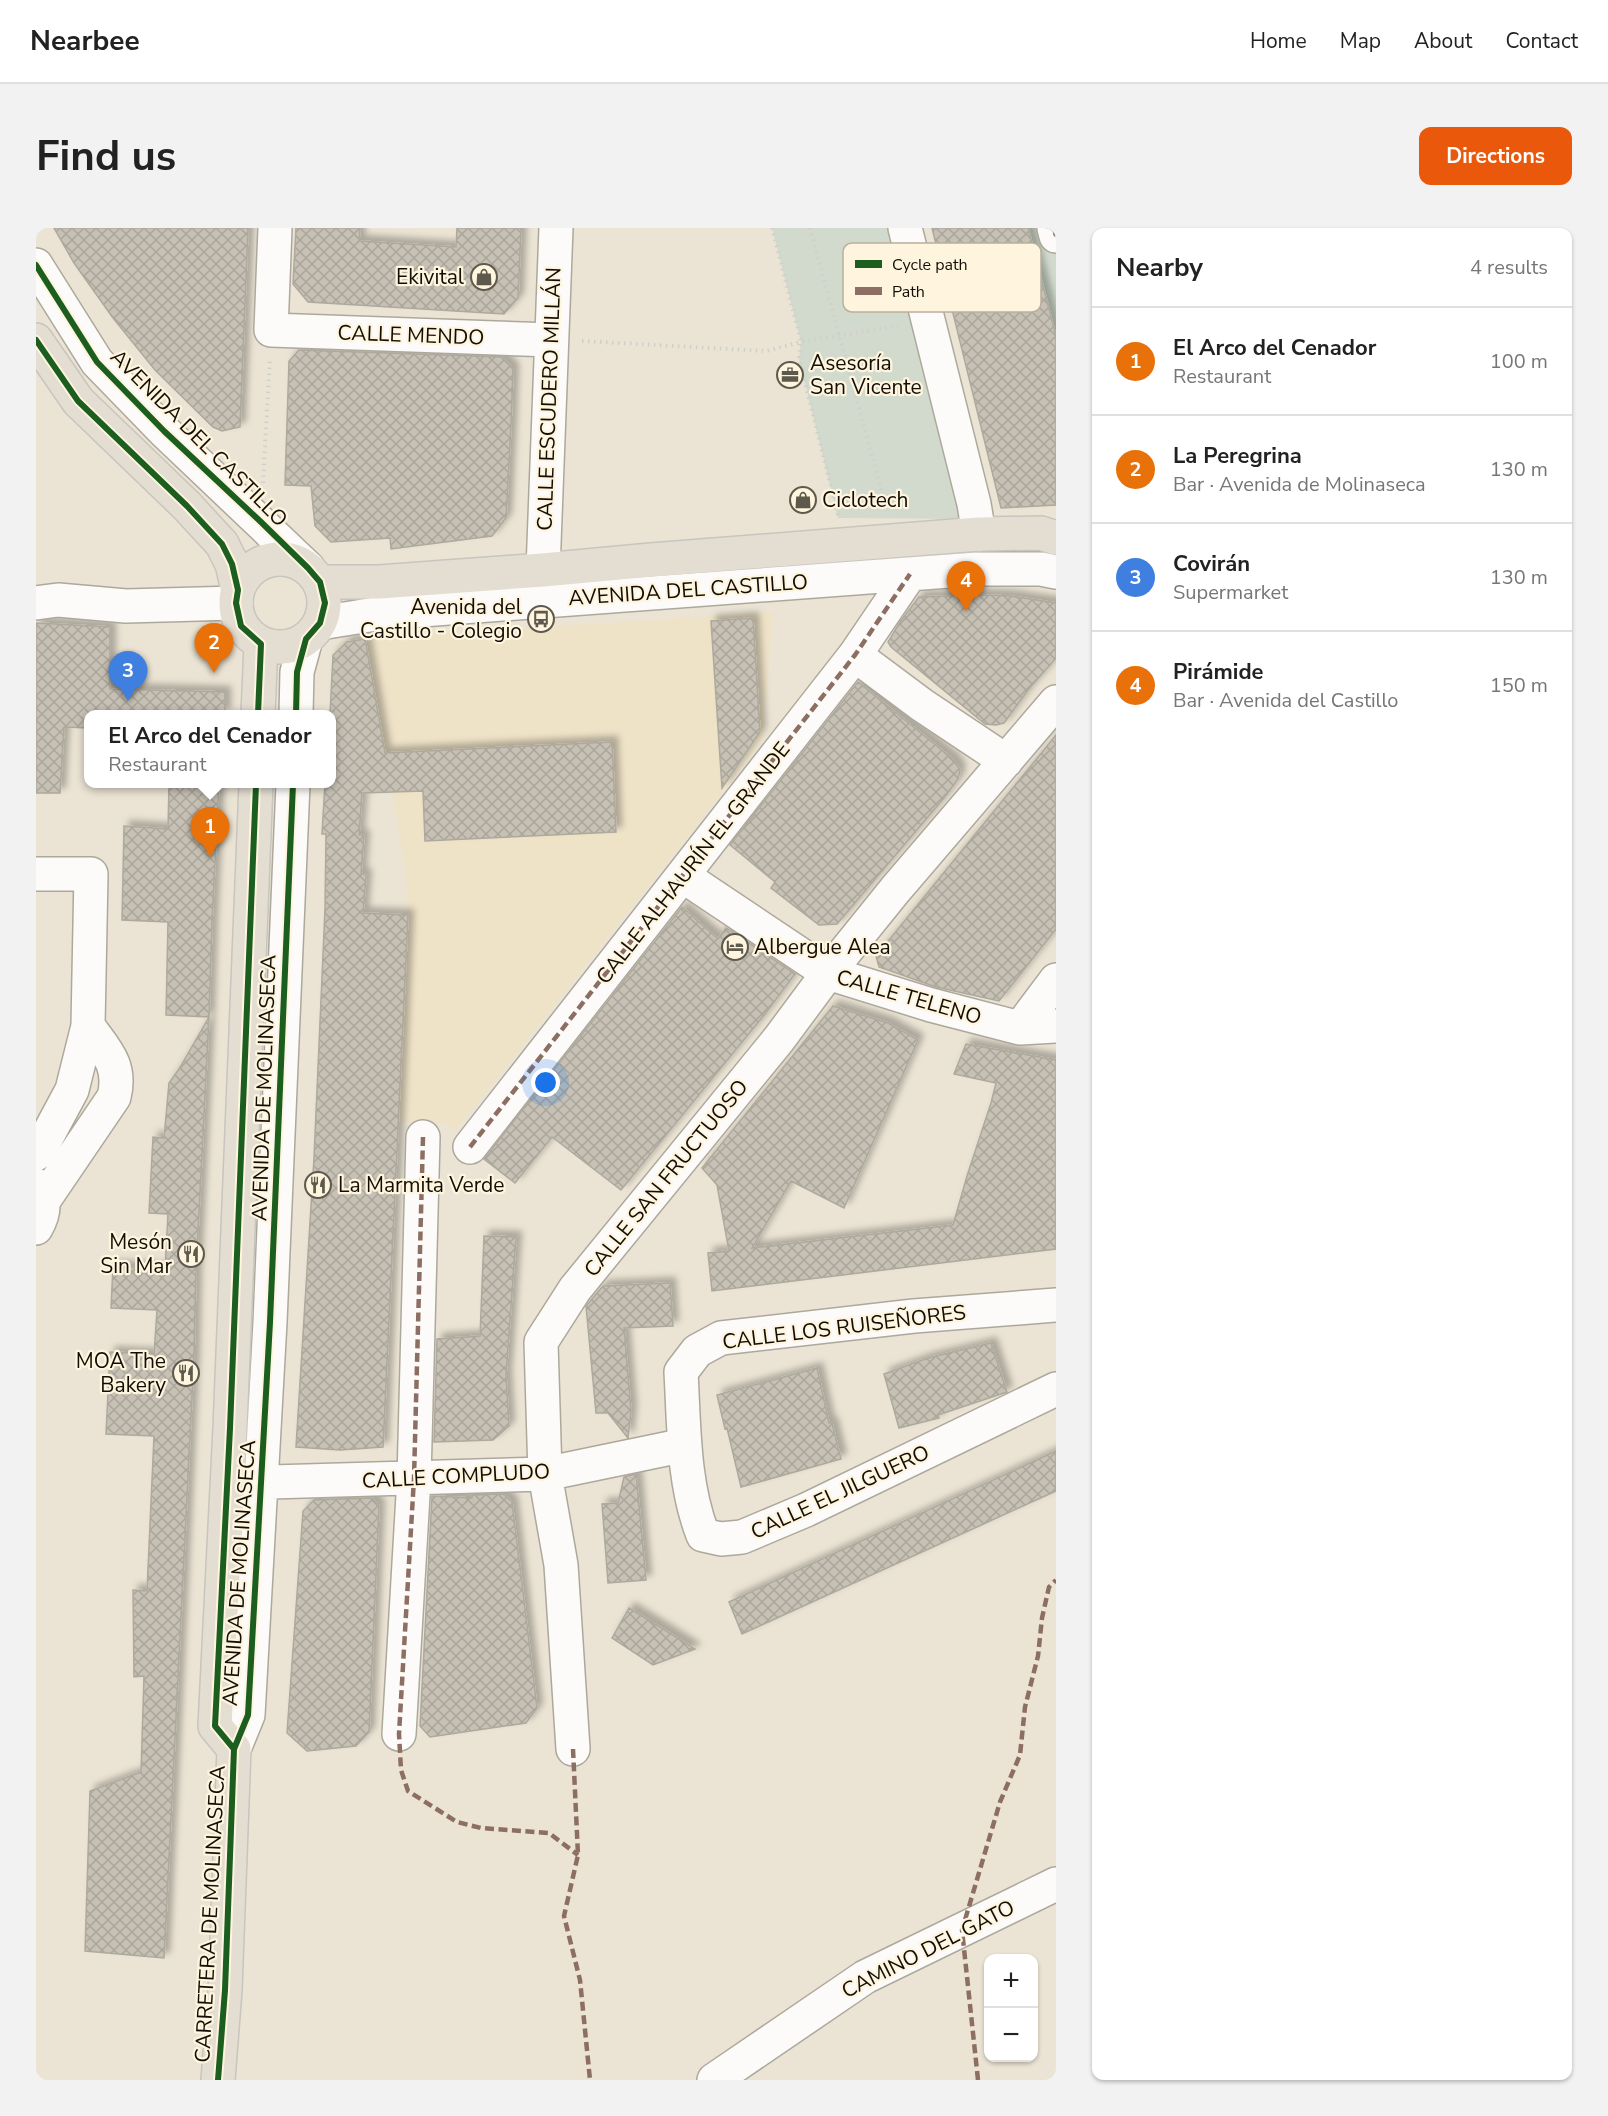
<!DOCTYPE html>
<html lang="en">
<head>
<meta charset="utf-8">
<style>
	:root { --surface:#fff; --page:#f2f2f2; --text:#222; --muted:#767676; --line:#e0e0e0; --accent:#ea580c }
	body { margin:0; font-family:"Nunito Sans",sans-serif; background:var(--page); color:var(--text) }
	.controls { position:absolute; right:18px; bottom:18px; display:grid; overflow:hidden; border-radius:12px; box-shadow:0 2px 4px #0004 }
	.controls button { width:54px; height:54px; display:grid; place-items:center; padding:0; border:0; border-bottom:2px solid var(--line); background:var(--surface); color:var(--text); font:30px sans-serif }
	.you { position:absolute; left:510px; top:855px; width:21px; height:21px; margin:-15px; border:4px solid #fff; border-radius:50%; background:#1a73e8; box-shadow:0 0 0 9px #1a73e833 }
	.badge { display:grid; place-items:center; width:39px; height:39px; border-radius:50%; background:var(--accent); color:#fff; font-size:20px; font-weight:700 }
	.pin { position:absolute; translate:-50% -50px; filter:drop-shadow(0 2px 3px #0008) }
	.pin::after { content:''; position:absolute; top:32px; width:21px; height:18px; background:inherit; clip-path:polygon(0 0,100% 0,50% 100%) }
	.popup { position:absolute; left:48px; top:482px; width:252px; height:78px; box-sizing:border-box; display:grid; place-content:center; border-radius:12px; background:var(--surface); filter:drop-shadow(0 2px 4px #0005); font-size:20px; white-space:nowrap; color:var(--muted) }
	.popup b { font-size:22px; color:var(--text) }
	.popup::after { content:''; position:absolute; left:50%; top:100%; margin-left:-12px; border:12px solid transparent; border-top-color:var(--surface) }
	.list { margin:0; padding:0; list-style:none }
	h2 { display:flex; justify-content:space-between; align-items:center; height:78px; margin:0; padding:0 24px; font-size:26px }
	h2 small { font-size:20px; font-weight:400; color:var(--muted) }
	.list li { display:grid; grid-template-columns:39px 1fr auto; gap:18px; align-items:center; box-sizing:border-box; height:108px; padding:0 24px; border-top:2px solid var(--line) }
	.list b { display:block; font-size:22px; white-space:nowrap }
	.list p { margin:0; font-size:20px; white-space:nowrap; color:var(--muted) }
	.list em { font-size:20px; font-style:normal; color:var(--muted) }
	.map { position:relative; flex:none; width:1020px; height:1852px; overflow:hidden; border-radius:12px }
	header { display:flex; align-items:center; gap:36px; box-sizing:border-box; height:84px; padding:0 30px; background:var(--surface); border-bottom:2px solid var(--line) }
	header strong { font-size:28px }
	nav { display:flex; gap:33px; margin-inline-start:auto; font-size:21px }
	.intro { display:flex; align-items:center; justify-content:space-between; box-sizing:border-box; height:144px; padding:0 36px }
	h1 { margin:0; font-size:42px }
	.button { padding:15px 27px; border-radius:12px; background:var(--accent); color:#fff; font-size:21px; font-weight:700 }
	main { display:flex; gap:36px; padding:0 36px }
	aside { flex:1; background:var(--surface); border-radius:12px; box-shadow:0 2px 4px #0004 }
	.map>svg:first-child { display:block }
	.built { fill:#eee2c7 }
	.green { fill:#d1dacd }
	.building { fill:url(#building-cross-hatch); stroke:#aea99d; stroke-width:1.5; filter:url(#shadow) }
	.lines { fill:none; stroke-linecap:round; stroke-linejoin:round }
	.minor-casing { stroke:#ada89c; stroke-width:36 }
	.major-casing { stroke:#c8c5be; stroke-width:36 }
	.path { stroke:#d1cfcb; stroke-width:4; stroke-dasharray:1.5 4.5; stroke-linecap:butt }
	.minor { stroke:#fcfbf9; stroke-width:33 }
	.major { stroke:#e3ddd2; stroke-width:33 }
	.quiet { stroke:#8d6e63; stroke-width:4.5; stroke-dasharray:9 4.5; stroke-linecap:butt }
	.cycleway-casing { stroke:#fff5de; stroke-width:10 }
	.cycleway { stroke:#1b5e20; stroke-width:6 }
	.labels { text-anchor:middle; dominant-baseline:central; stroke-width:4.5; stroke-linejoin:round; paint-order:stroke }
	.poi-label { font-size:21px; fill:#120e05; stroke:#fff5de; text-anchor:end }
	.street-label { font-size:21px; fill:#120e05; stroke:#fff5de }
	.key { fill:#fff5de; stroke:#b8b09d; stroke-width:1.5 }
	.key-label { font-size:16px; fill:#120e05 }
</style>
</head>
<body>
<header>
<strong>Nearbee</strong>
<nav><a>Home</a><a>Map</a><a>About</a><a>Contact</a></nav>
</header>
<div class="intro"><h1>Find us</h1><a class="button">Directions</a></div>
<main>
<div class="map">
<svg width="1020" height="1852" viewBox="0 0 1020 1852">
	<defs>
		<pattern id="building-cross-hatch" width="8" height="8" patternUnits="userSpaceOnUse" patternTransform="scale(1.5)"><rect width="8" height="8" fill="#c7c1b5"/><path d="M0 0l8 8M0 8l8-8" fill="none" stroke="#aaa59a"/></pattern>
		<filter id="shadow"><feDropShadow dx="5.5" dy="-5.5" stdDeviation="3" flood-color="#0004"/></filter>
	</defs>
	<rect width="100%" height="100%" fill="#ebe4d4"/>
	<!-- built -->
	<path class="built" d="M737 384 727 512 417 905 411 895 362 893 372 687 370 646 330 411Z"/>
	<!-- green -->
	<path class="green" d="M736 0H869L942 291 802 290 763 131 765 114Z
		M993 0H1020V110Z"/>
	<!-- building -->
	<path class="building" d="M18 0H212L204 199 186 203 177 199 119 142 77 90 38 35Z
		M260 0H324L323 13 420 19 421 0H485L482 70 468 86 272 74 257 56Z
		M896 0H992L1020 108V277L965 280Z
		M263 122 466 129 477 141 475 196 470 290 456 308 355 321 354 310 295 314 279 298 275 258 249 257 253 133Z
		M946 367 974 368 1020 375V430L992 462 968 495 960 497 949 496 855 419 852 414 864 394 883 369Z
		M717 390 724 504 686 560 675 393Z
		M0 395 74 399V461L189 464V486H52V500L28 499 24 565H0Z
		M329 411 349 525 576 514 580 604 389 613 387 563 326 565 323 607 328 608 325 645 330 647 327 685 372 687 347 1219 304 1222 260 1219 278 930 289 681 290 606H286L289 555H296V486H294L297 427 311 414Z
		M822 454 918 532 924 542 922 551 908 570 801 696 783 697 735 660 739 654 694 617Z
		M1020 507V701L963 773 900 759 843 739 840 728Z
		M133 555H183L176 694 173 789 130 787 132 694 86 692 88 598 132 601Z
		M646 679 682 711 690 700 759 746 729 786 585 962 516 909 479 955 448 931Z
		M797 778 852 795 882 812 808 980 755 953 716 1020 917 997 931 948 955 875 960 855 918 846 930 816 1020 832V1021L676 1063 672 1025 693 1023 681 957 666 940Z
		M173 789 160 1043 158 1128 128 1730 49 1723 54 1563 105 1544 108 1448 98 1449 97 1362 111 1363 118 1208 70 1206 74 1124 118 1126 121 1082 75 1080 77 1038 129 1041 132 986 113 985 117 909 128 910 133 855 143 841Z
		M448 1008 480 1009 470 1147 473 1198 457 1212 398 1214 401 1111 444 1108Z
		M634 1055 637 1098 588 1100 595 1183 592 1210 572 1185H560L550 1078 567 1058Z
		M955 1115 971 1164 902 1187 903 1190 863 1200 848 1146 892 1130Z
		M781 1140 793 1195H796L805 1231 705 1259 691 1200 689 1201 681 1167Z
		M1020 1223V1263L706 1406 693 1374Z
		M600 1246 610 1352 572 1355 566 1276 582 1275 588 1249Z
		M467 1266 476 1274 501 1480 490 1495 394 1509 384 1498 396 1268 436 1270V1267Z
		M336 1270 343 1278 333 1504 320 1518 271 1523 251 1505 267 1283 278 1272Z
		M593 1380 640 1409 659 1421 617 1437 576 1410Z"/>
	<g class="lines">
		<defs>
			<path id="minor" d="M239 0 235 102 515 112
				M869 0 938 276 943 306
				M1018 0 1020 8
				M0 37 61 134 128 203 272 340
				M507 342 520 0
				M0 375 22 372 90 378 200 375
				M284 395 346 385 940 341H1005L1020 344
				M819 427 886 477 970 533
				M260 486 261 444 270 411
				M0 646H55L52 798 36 862 6 918 0 926
				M647 648 792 745 895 777 984 800 1020 798
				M984 800 1020 752
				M434 919 819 427 874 346
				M0 957C10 972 9 985 0 1000
				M8 972 78 869C86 837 70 823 52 798
				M1020 1077 878 1088 685 1110 661 1123 645 1144C648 1198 647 1256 667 1307L685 1311 706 1309 770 1282 1020 1161
				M204 1255 509 1246 649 1217
				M363 1506 378 1250 387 909
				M198 1521 212 1487 234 1094 257 556
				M537 1521 525 1337 509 1246 505 1114 539 1061 743 811 792 745 859 662 1020 474
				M678 1852 829 1749 1020 1656"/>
			<path id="major" d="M0 112 42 173 151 278 186 316 196 336 202 362
				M200 375a44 44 0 1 1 88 0a44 44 0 1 1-88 0Z
				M284 354H343L507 342 615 332 943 306 1005 305 1020 310
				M222 486 225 416
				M182 1852 189 1762 198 1521 179 1498 194 1200 220 556"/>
		</defs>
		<!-- minor casing -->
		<use href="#minor" class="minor-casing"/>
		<!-- major casing -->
		<use href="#major" class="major-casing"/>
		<!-- path -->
		<path class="path" d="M736 0 765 114 763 131 802 287
			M774 0 851 283
			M546 113 730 123 765 114 862 98
			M227 255 234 130"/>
		<!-- minor -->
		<use href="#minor" class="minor"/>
		<!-- major -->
		<use href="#major" class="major"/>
		<!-- quiet -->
		<path class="quiet" d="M1018 0 1020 8
			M387 909 378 1250 363 1506 365 1542 372 1563 421 1594 445 1600 513 1605 542 1627
			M434 919 819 427 874 346
			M537 1521 542 1627 528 1688 544 1752 554 1852
			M942 1852 926 1702 964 1574 984 1527 989 1479 1002 1428 1006 1390 1013 1359 1020 1352"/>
		<defs>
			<path id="cycleway" d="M0 37 61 134 128 203 225 294 272 340 284 354 289 375 284 395 270 411 261 444 260 486
				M0 112 42 173 151 278 186 316 196 336 202 362 200 375 205 398 225 416 222 486
				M198 1521 179 1498 194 1200 220 556
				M182 1852 189 1762 198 1521 212 1487 234 1094 257 556"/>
		</defs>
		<!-- cycleway casing -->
		<use href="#cycleway" class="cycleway-casing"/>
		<!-- cycleway -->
		<use href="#cycleway" class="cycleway"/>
	</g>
	<!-- icons -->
	<defs>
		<symbol id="shop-ring" viewBox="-11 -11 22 22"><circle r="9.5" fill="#fff5de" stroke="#5e594d" stroke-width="1.5"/><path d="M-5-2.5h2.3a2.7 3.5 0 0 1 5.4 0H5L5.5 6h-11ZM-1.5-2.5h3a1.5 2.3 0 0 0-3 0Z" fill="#5e594d"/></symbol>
		<symbol id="office-ring" viewBox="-11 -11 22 22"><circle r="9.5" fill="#fff5de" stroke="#5e594d" stroke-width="1.5"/><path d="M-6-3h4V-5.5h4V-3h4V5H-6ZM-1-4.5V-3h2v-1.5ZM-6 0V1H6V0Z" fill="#5e594d"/></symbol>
		<symbol id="bus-ring" viewBox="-11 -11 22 22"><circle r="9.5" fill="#fff5de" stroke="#5e594d" stroke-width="1.5"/><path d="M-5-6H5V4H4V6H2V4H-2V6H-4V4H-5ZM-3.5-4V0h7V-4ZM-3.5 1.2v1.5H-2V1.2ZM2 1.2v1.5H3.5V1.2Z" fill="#5e594d"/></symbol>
		<symbol id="hotel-ring" viewBox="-11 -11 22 22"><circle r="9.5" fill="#fff5de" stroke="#5e594d" stroke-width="1.5"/><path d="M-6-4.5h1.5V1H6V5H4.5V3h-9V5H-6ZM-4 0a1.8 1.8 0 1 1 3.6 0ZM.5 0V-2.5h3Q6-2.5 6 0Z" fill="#5e594d"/></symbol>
		<symbol id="restaurant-ring" viewBox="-11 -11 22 22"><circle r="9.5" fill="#fff5de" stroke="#5e594d" stroke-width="1.5"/><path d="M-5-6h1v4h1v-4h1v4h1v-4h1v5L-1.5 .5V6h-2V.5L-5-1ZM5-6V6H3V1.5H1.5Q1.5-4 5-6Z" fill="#5e594d"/></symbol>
	</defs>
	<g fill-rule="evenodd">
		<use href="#shop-ring" x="433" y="34" width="30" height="30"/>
		<use href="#office-ring" x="739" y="132" width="30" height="30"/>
		<use href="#shop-ring" x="752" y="257" width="30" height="30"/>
		<use href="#bus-ring" x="490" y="376" width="30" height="30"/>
		<use href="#hotel-ring" x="684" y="704" width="30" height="30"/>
		<use href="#restaurant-ring" x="267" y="942" width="30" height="30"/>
		<use href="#restaurant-ring" x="140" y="1011" width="30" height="30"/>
		<use href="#restaurant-ring" x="135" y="1130" width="30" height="30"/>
	</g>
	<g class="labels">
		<!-- poi labels -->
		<g class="poi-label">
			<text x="428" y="49">Ekivital</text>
			<text x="774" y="135" text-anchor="start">Asesoría<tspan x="774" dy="24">San Vicente</tspan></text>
			<text x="786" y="272" text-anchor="start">Ciclotech</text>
			<text x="486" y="379">Avenida del<tspan x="486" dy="24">Castillo - Colegio</tspan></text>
			<text x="718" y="719" text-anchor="start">Albergue Alea</text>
			<text x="302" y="957" text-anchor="start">La Marmita Verde</text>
			<text x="136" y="1014">Mesón<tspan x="136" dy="24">Sin Mar</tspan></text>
			<text x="130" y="1133">MOA The<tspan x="130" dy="24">Bakery</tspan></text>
		</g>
		<!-- street labels -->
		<g class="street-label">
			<text transform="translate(375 107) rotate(2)">CALLE MENDO</text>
			<text transform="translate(513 171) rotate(-88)">CALLE ESCUDERO MILLÁN</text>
			<text transform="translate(163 210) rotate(45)">AVENIDA DEL CASTILLO</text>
			<text transform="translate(652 362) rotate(-4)">AVENIDA DEL CASTILLO</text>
			<text transform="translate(657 635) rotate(-52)">CALLE ALHAURÍN EL GRANDE</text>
			<text transform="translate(873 769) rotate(16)">CALLE TELENO</text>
			<text transform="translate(228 860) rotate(-88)">AVENIDA DE MOLINASECA</text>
			<text transform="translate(630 950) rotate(-51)">CALLE SAN FRUCTUOSO</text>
			<text transform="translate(808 1099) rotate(-7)">CALLE LOS RUISEÑORES</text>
			<text transform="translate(420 1248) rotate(-3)">CALLE COMPLUDO</text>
			<text transform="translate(804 1264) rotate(-25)">CALLE EL JILGUERO</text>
			<text transform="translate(203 1345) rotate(-86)">AVENIDA DE MOLINASECA</text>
			<text transform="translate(174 1686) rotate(-87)">CARRETERA DE MOLINASECA</text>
			<text transform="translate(892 1721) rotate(-27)">CAMINO DEL GATO</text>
		</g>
	</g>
	<!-- legend -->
	<rect x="807" y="15" width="198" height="69" rx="9" class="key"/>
	<rect x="819" y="32" width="27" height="8" fill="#1b5e20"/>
	<rect x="819" y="59" width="27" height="8" fill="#8d6e63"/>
	<g class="key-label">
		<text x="856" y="42">Cycle path</text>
		<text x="856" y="69">Path</text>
	</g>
</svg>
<div class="controls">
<button>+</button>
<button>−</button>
</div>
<div class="you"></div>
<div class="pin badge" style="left:174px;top:629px;background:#e8710a">1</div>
<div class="popup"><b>El Arco del Cenador</b>Restaurant</div>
<div class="pin badge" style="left:178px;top:445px;background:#e8710a">2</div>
<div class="pin badge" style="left:92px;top:473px;background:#3f7fe0">3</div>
<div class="pin badge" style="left:930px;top:383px;background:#e8710a">4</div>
</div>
<aside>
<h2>Nearby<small>4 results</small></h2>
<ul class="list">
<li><span class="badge" style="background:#e8710a">1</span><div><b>El Arco del Cenador</b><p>Restaurant</p></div><em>100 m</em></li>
<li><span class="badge" style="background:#e8710a">2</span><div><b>La Peregrina</b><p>Bar · Avenida de Molinaseca</p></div><em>130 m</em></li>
<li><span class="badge" style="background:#3f7fe0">3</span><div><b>Covirán</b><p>Supermarket</p></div><em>130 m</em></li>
<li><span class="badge" style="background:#e8710a">4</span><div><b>Pirámide</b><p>Bar · Avenida del Castillo</p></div><em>150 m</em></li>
</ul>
</aside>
</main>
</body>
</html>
